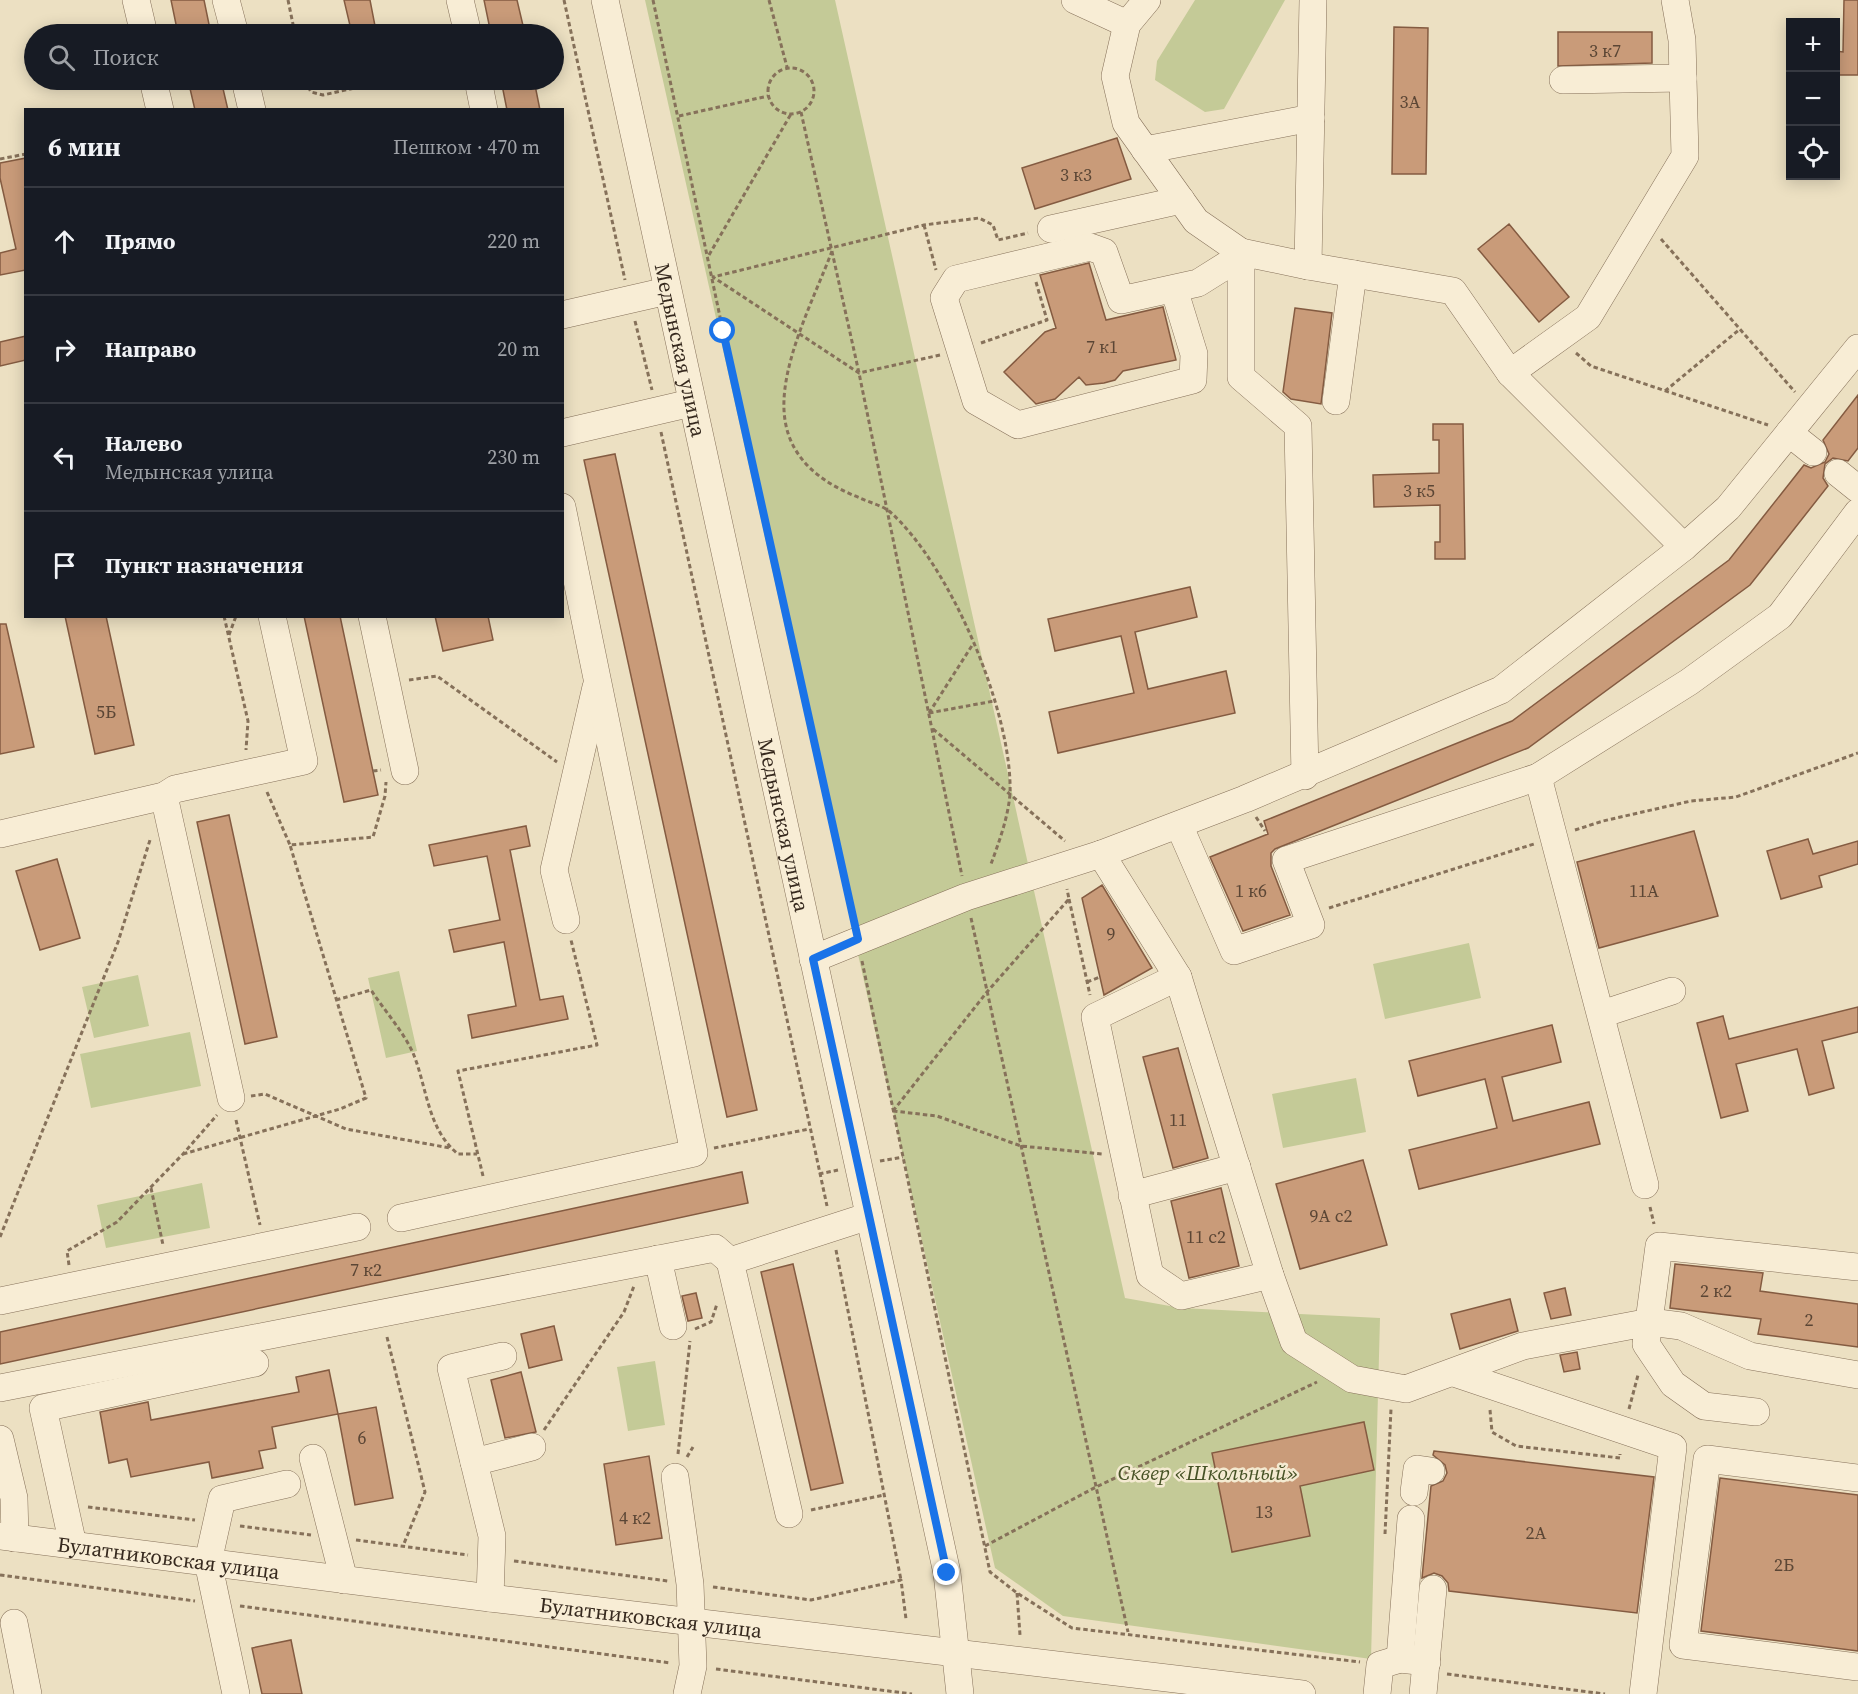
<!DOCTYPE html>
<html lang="ru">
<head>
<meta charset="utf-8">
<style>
	:root { --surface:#171b24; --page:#20242c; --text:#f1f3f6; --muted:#9ea1a6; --line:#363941 }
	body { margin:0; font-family:"Source Serif 4",serif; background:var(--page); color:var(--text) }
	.controls { position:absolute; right:18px; top:18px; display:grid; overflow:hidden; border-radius:0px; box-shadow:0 3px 15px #0003 }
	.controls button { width:54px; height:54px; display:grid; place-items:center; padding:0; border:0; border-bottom:2px solid var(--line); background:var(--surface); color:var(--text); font:30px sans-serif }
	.stop { position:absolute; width:18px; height:18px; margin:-14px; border:4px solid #1a73e8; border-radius:50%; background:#fff }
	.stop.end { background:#1a73e8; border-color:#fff; box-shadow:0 2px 6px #0008 }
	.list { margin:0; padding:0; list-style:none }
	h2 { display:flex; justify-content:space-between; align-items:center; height:78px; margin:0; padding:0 24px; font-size:26px }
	h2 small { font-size:20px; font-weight:400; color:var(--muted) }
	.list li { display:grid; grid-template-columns:39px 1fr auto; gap:18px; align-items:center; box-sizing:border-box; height:108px; padding:0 24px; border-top:2px solid var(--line) }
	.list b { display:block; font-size:22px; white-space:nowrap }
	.list p { margin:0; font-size:20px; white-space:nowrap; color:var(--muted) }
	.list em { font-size:20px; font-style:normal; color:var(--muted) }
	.icon { flex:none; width:33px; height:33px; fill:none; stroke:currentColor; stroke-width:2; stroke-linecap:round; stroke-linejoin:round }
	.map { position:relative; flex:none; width:1858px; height:1694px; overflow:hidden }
	.search { position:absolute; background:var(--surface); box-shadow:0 3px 15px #0003; left:24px; top:24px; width:540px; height:66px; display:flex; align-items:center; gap:15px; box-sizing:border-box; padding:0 21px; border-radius:33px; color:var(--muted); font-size:22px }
	.panel { position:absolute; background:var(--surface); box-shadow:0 3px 15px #0003; left:24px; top:108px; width:540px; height:510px; border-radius:0px }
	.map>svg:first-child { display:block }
	.green { fill:#c4ca97 }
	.building { fill:#c99b79; stroke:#845b41; stroke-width:1.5 }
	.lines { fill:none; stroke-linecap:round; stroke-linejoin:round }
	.minor-casing { stroke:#86715a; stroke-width:28 }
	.path { stroke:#86715a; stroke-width:3; stroke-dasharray:4.5 3; stroke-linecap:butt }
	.minor { stroke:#f8edd5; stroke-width:27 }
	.route { stroke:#1a73e8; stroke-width:8 }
	.labels { text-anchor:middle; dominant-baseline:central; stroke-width:5; stroke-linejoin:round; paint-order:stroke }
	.number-label { font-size:18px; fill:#5b4635 }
	.street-label { font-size:21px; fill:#36291e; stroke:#f4ead1 }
	.park-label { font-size:21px; font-style:italic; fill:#465225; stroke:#f4ead1 }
</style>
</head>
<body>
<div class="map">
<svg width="1858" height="1694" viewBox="0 0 1858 1694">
	<rect width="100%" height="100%" fill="#ece0c2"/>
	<!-- green -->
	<path class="green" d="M645 0H835L1125 1298 1181 1308 1380 1318 1371 1659 1063 1616 995 1568Z
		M1195 0H1285L1224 109 1205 112 1155 80 1157 61Z
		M1469 943 1481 998 1385 1019 1373 964Z
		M399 971 417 1051 386 1058 368 978Z
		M138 975 149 1026 94 1038 82 987Z
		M190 1032 201 1086 91 1108 80 1054Z
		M1356 1078 1366 1132 1283 1148 1272 1094Z
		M202 1183 210 1228 106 1248 97 1205Z
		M655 1361 665 1425 628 1431 617 1367Z"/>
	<!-- building -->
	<path class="building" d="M171 0H204L211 34H178Z
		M344 0H370L376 31 352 34Z
		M484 0H517L525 34H491Z
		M1844 0H1858V75H1836V51L1843 52Z
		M1394 27 1428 28 1426 174H1392Z
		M1558 32H1652V63L1558 66Z
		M188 80H221L228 110H195Z
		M501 80H534L540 110H507Z
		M1117 138 1131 179 1035 209 1022 168Z
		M26 158V270L0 275V253L16 249 0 178V163Z
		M1509 224 1569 297 1539 322 1478 249Z
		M1089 263 1106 320 1163 307 1176 360 1123 371 1115 380 1104 383 1086 385 1079 377 1055 399 1036 404 1004 372 1045 332 1056 328 1040 275Z
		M1295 308 1332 313 1321 404 1291 399 1283 392Z
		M26 336V360L0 366V342Z
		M1858 395V448L1848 461 1833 458 1825 464 1823 478 1828 486 1750 585 1528 748 1275 849 1271 853V866L1290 915 1243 931 1210 857 1268 834 1264 821 1512 721 1729 560 1804 465 1811 468 1825 462 1829 454 1823 440Z
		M1433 424H1463L1465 559H1435V542H1440V505L1374 507 1373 475 1439 473V440H1433Z
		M615 454 757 1110 727 1117 584 460Z
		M1190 587 1197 617 1135 632 1148 689 1226 671 1235 713 1058 753 1049 712 1134 693 1121 636 1055 651 1048 619Z
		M65 616H106L134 745 95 754Z
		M304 616H340L378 795 344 802Z
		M435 616H488L493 640 443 651Z
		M0 624H6L34 747 0 754Z
		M229 815 277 1037 245 1044 197 822Z
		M526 826 530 846 510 850 540 1000 563 996 568 1019 472 1038 468 1015 516 1006 504 942 454 952 449 930 500 920 487 856 434 866 429 845Z
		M1694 831 1718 916 1599 948 1577 862Z
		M1808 839 1813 854 1858 841V864L1819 876 1822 887 1781 899 1767 851Z
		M57 859 80 938 40 950 16 871Z
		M1102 885 1152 968 1104 995 1082 898Z
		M1858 1007V1032L1822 1041 1834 1088 1809 1095 1797 1049 1736 1064 1748 1111 1721 1118 1697 1023 1723 1016 1729 1039Z
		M1552 1025 1561 1062 1502 1077 1513 1121 1589 1102 1600 1144 1419 1189 1409 1150 1497 1128 1485 1079 1418 1096 1409 1061Z
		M1178 1048 1208 1158 1173 1168 1143 1057Z
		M1363 1160 1387 1245 1300 1269 1276 1184Z
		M742 1172 748 1203 0 1364V1332Z
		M1221 1188 1239 1266 1189 1278 1171 1201Z
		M793 1264 843 1483 811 1490 761 1272Z
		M1675 1264 1763 1273 1760 1291 1858 1304V1347L1758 1334 1761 1319 1670 1308Z
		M1565 1288 1571 1315 1551 1319 1544 1293Z
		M696 1293 702 1318 688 1321 682 1296Z
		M1510 1299 1518 1331 1460 1349 1451 1314Z
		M554 1326 562 1360 529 1368 521 1334Z
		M1577 1352 1580 1369 1564 1372 1560 1355Z
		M329 1370 338 1414 272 1427 276 1448 259 1451 263 1468 212 1478 209 1462 131 1477 127 1459 109 1463 100 1412 148 1402 151 1420 299 1392 296 1377Z
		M521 1372 536 1432 505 1438 491 1380Z
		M376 1407 393 1498 355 1505 338 1414Z
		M1364 1422 1374 1470 1300 1486 1310 1536 1232 1552 1212 1453Z
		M1434 1451 1654 1477 1637 1613 1449 1591 1448 1583 1442 1576 1434 1573 1422 1578 1431 1486 1443 1481 1447 1473 1445 1465 1433 1455Z
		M649 1456 662 1538 616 1545 604 1464Z
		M1720 1478 1858 1495V1651L1701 1631Z
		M291 1640 302 1694H262L252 1648Z"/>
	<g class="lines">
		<defs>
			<g id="minor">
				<path d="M136 0 144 34"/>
				<path d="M226 0 235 34"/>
				<path d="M460 0 468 34"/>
				<path id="s1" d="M605 0 947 1573 960 1694"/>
				<path d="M1075 0 1127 24"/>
				<path d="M1147 0 1127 24 1115 76 1126 123 1196 221 1241 252"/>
				<path d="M153 80 160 110"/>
				<path d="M245 80 252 110"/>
				<path d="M478 80 484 110"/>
				<path d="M1563 80 1683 78"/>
				<path d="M1145 150 1311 118"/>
				<path d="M1051 229 1181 200"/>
				<path d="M1308 266 1453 291 1510 373 1588 317 1685 156 1682 40 1675 0"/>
				<path d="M1174 289 1194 354 1193 380 1018 425 976 401 944 298 956 279 1090 247 1104 252 1121 300 1198 283 1241 256"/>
				<path d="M562 315 667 291"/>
				<path d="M1510 373 1684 547"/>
				<path d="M1336 401 1353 274"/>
				<path d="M562 433 691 403"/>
				<path d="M1789 433 1813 452"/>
				<path d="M1838 473 1858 489"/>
				<path d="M372 616 405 771"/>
				<path d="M1305 776 1298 426 1241 377V252L1308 266 1313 0"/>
				<path d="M1538 777 1645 1185"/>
				<path d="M164 796 231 1098"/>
				<path d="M1179 825 1234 951 1311 925 1286 860 1538 777 1689 682 1780 616 1858 512"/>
				<path d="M0 834 164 796 175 789 304 761 272 616"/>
				<path d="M1101 854 1178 977 1270 1275 1294 1342 1352 1379 1406 1389 1523 1346 1650 1322 1681 1326 1750 1356 1858 1375"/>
				<path d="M566 920 554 870 596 687"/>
				<path d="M813 959 966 897 1101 854 1245 799 1501 690 1684 547 1728 508 1858 348"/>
				<path d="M1178 977 1095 1017 1150 1275 1181 1296 1270 1275"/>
				<path d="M1602 1014 1672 991"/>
				<path d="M1132 1195 1237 1167"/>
				<path d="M401 1218 694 1153 562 507"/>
				<path d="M658 1259 673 1326"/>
				<path d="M0 1301 357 1227"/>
				<path d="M1454 1373 1673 1447 1643 1694"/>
				<path d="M0 1388 715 1248 730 1261"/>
				<path d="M1756 1412 1704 1406 1673 1384 1646 1344 1659 1246 1858 1267"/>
				<path d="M0 1439 14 1498 15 1538"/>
				<path d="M313 1458 344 1580"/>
				<path d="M474 1462 532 1447"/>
				<path d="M675 1477 690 1584 693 1666 687 1694"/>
				<path d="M1858 1478 1707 1459 1683 1645 1858 1667"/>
				<path d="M1414 1492 1417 1469 1431 1471"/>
				<path d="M789 1514 730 1261 869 1216"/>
				<path d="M1411 1519 1400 1659 1427 1662"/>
				<path id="s2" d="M0 1536 490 1598 1302 1694"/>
				<path d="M73 1545 43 1408 255 1363"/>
				<path d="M490 1598 492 1536 451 1368 503 1356"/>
				<path d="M14 1623 28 1694"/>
				<path d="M236 1694 208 1562 222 1499 287 1484"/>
				<path d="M1377 1694 1380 1665 1400 1659"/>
				<path d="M1423 1694 1433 1589"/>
			</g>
		</defs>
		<!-- minor casing -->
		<use href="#minor" class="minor-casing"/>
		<!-- path -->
		<path class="path" d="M288 0 295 34
			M564 0 625 280
			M653 0 723 331 853 920
			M769 0 787 67
			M768 91a23 23 0 1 1 46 0a23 23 0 1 1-46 0Z
			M305 80 311 92 323 95 391 80
			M801 112 859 373 962 876
			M679 116 768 96
			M0 159 26 154
			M924 225 936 270
			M1661 239 1795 392
			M832 251C814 299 777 369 785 420 791 461 824 484 860 498 868 502 881 505 889 511 950 564 1013 713 1010 794 1008 818 999 842 991 864
			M709 255 791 114
			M635 321 652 390
			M981 343 1047 320 1036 282
			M1576 353 1591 366 1768 425
			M940 355 859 373 713 277 924 225 979 218 993 225 998 240 1028 233
			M1665 391 1740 329
			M661 432 827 1206
			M224 616 248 721 246 750
			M229 635 236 616
			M409 680 437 676 557 762
			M929 713 973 644
			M929 713 994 701
			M933 729 1065 841
			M373 771 381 770
			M267 792 290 845
			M1256 817 1265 831
			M1575 830 1603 821 1691 801 1736 797 1858 753
			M1069 899 1090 995
			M1329 908 1534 844
			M971 918 1128 1632
			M862 961 990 1572 1017 1593 1072 1628 1360 1662
			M1087 982 1100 977
			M336 1000 371 990C384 1010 403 1031 413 1053 427 1086 427 1129 458 1154H477
			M251 1096 265 1094 346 1129 450 1148
			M893 1111 987 992 1069 899 1067 889
			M893 1111 937 1116 1021 1146 1102 1154
			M236 1120 260 1225
			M714 1148 809 1129
			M183 1154 340 1109 366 1098 290 845 373 837 385 796 386 782
			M880 1161 903 1157
			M819 1174 838 1170
			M483 1176 458 1071 597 1045 571 940
			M151 1188 163 1245
			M1650 1207 1654 1224
			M0 1237 118 942 150 840
			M836 1250 901 1580
			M69 1265 67 1251 117 1222 183 1154 217 1115
			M695 1329 711 1322 717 1304
			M387 1337 425 1492 403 1546
			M1629 1409 1638 1375
			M1490 1410 1492 1432 1516 1446 1620 1458V1454
			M544 1430 624 1312 634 1286
			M678 1454 690 1341
			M687 1457 693 1447
			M88 1507 195 1520
			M811 1510 884 1495
			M240 1526 311 1535
			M1385 1534 1391 1409
			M356 1540 468 1555
			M985 1546 1096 1487 1317 1382
			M514 1561 668 1581
			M0 1575 195 1601
			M713 1587 811 1600 901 1580 906 1619
			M1017 1593 1020 1635
			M240 1606 671 1663
			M716 1669 912 1694
			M1447 1674 1605 1694"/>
		<!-- minor -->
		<use href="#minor" class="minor"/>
	</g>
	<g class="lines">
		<!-- route -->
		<path class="route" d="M723 331 858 939 813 959 947 1573"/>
	</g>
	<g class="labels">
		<!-- number labels -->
		<g class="number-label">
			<text x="1605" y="50">3 к7</text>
			<text x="1410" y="101">3А</text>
			<text x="1076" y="174">3 к3</text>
			<text x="1102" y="346">7 к1</text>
			<text x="1419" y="490">3 к5</text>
			<text x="106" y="711">5Б</text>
			<text x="1251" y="890">1 к6</text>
			<text x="1644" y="890">11А</text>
			<text x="1111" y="933">9</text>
			<text x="1178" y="1119">11</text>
			<text x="1331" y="1215">9А с2</text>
			<text x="1206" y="1236">11 с2</text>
			<text x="366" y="1269">7 к2</text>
			<text x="1716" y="1290">2 к2</text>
			<text x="1809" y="1319">2</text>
			<text x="362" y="1437">6</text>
			<text x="1264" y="1511">13</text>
			<text x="635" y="1517">4 к2</text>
			<text x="1536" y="1532">2А</text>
			<text x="1784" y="1564">2Б</text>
		</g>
		<!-- street labels -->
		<g class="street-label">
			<text stroke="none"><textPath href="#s1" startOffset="358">Медынская улица</textPath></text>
			<text stroke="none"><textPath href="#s1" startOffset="844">Медынская улица</textPath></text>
			<text stroke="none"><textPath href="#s2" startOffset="170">Булатниковская улица</textPath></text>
			<text stroke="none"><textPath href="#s2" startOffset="656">Булатниковская улица</textPath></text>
		</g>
		<!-- park labels -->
		<g class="park-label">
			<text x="1208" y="1472">Сквер «Школьный»</text>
		</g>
	</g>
</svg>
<div class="controls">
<button>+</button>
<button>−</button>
<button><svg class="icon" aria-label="locate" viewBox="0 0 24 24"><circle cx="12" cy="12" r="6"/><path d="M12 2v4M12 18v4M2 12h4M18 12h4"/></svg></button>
</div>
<div class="stop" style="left:723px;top:331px"></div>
<div class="stop end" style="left:947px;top:1573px"></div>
<div class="search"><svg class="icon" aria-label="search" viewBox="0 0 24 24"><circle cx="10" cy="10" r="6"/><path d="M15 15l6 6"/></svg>Поиск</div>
<section class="panel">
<h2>6 мин<small>Пешком · 470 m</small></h2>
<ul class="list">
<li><svg class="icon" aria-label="ahead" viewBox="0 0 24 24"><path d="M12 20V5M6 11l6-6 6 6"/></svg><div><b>Прямо</b></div><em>220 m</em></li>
<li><svg class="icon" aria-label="right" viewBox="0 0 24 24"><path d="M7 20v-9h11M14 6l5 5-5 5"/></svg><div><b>Направо</b></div><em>20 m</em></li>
<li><svg class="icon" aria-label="left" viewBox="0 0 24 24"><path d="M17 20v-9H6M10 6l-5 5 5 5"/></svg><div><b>Налево</b><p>Медынская улица</p></div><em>230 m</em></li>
<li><svg class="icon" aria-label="arrive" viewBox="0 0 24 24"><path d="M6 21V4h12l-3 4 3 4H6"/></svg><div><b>Пункт назначения</b></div></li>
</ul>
</section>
</div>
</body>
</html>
